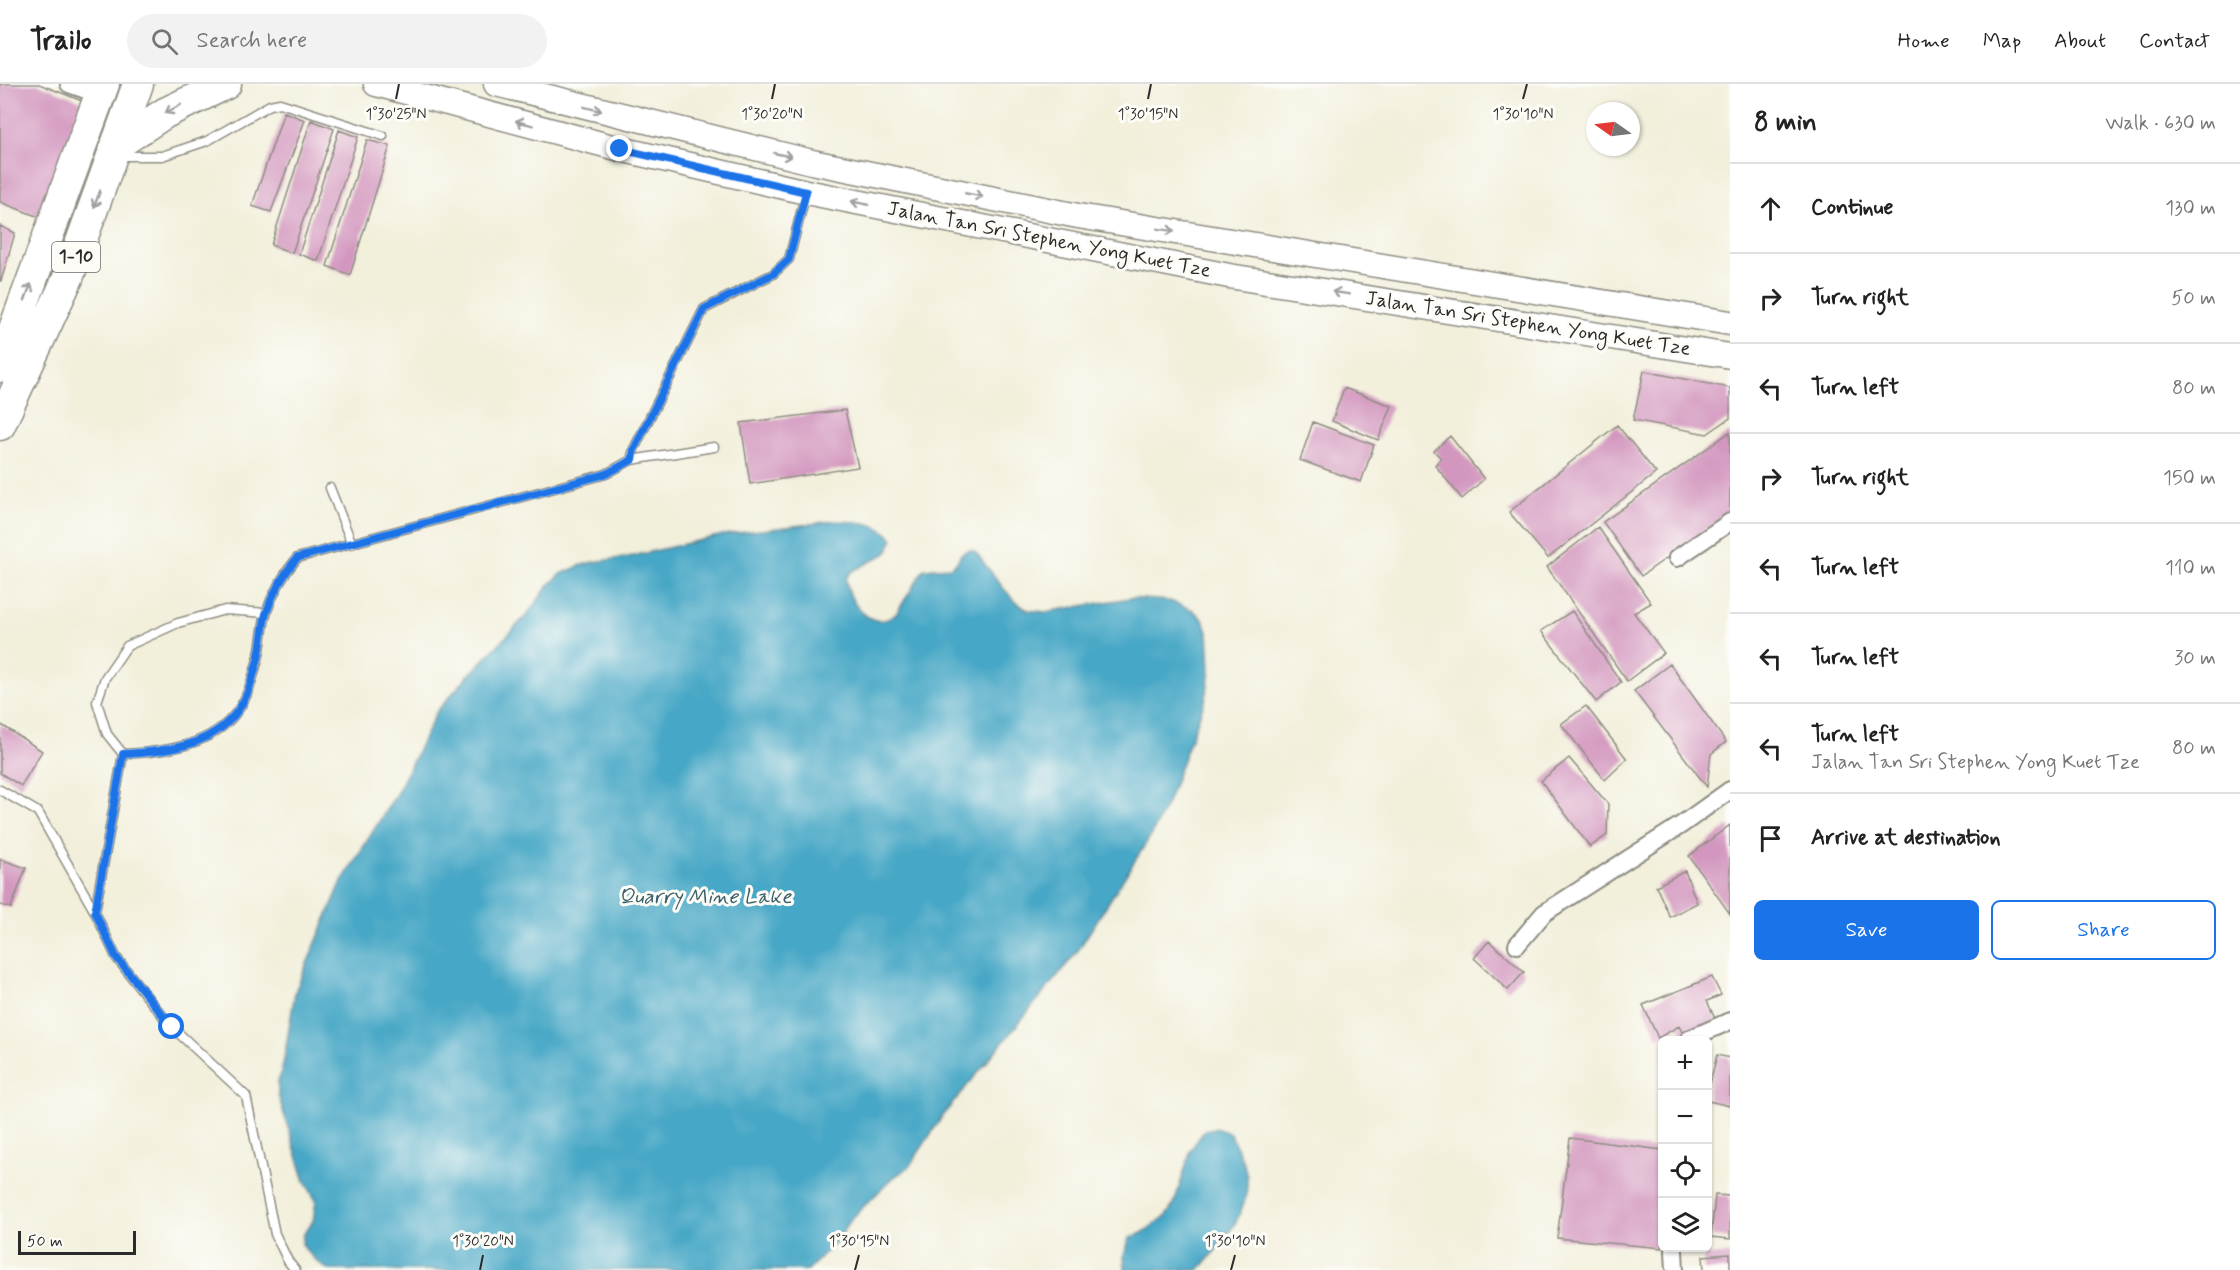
<!DOCTYPE html>
<html lang="en">
<head>
<meta charset="utf-8">
<style>
	:root { --surface:#fff; --page:#f2f2f2; --text:#222; --muted:#767676; --line:#e0e0e0; --accent:#1a73e8 }
	body { margin:0; font-family:Mynerve,sans-serif; background:var(--page); color:var(--text) }
	.controls { position:absolute; right:18px; bottom:18px; display:grid; overflow:hidden; border-radius:9px; box-shadow:0 2px 4px #0004 }
	.controls button { width:54px; height:54px; display:grid; place-items:center; padding:0; border:0; border-bottom:2px solid var(--line); background:var(--surface); color:var(--text); font:30px sans-serif }
	.compass { position:absolute; left:1586px; top:18px; width:54px; height:54px; border-radius:50%; background:var(--surface); box-shadow:0 2px 4px #0004; rotate:284deg }
	.scale { position:absolute; left:18px; bottom:15px; width:118px; box-sizing:border-box; padding-left:6px; border:3px solid #2b2b2b; border-top:0; font-size:16px; line-height:21px; white-space:nowrap; color:#2b2b2b; -webkit-text-stroke:4px #fdfcf7; paint-order:stroke }
	.stop { position:absolute; width:18px; height:18px; margin:-14px; border:4px solid #1a73e8; border-radius:50%; background:#fff }
	.stop.end { background:#1a73e8; border-color:#fff; box-shadow:0 2px 6px #0008 }
	.list { margin:0; padding:0; list-style:none }
	h2 { display:flex; justify-content:space-between; align-items:center; height:78px; margin:0; padding:0 24px; font-size:26px }
	h2 small { font-size:20px; font-weight:400; color:var(--muted) }
	.list li { display:grid; grid-template-columns:39px 1fr auto; gap:18px; align-items:center; box-sizing:border-box; height:90px; padding:0 24px; border-top:2px solid var(--line) }
	.list b { display:block; font-size:22px; white-space:nowrap }
	.list p { margin:0; font-size:20px; white-space:nowrap; color:var(--muted) }
	.list em { font-size:20px; font-style:normal; color:var(--muted) }
	.actions { display:flex; gap:12px; padding:18px 24px }
	.actions a { flex:1; padding:14px 0; border:2px solid var(--accent); border-radius:9px; text-align:center; font-size:21px; color:var(--accent) }
	.actions .main { background:var(--accent); color:#fff }
	.icon { flex:none; width:33px; height:33px; fill:none; stroke:currentColor; stroke-width:2; stroke-linecap:round; stroke-linejoin:round }
	.map { position:relative; flex:none; width:1730px; height:1186px; overflow:hidden }
	header { display:flex; align-items:center; gap:36px; box-sizing:border-box; height:84px; padding:0 30px; background:var(--surface); border-bottom:2px solid var(--line) }
	header strong { font-size:28px }
	nav { display:flex; gap:33px; margin-inline-start:auto; font-size:21px }
	.search { width:420px; height:54px; background:var(--page); display:flex; align-items:center; gap:15px; box-sizing:border-box; padding:0 21px; border-radius:33px; color:var(--muted); font-size:22px }
	main { display:flex }
	aside { flex:1; background:var(--surface) }
	.map>svg:first-child { display:block }
	.water { fill:#46a7c6; stroke:#386978; stroke-width:1.5 }
	.building { fill:#d397bf }
	.lines { fill:none; stroke-linecap:round; stroke-linejoin:round }
	.lane-casing { stroke:#8e8d83; stroke-width:11 }
	.street-casing { stroke:#8e8d83; stroke-width:20 }
	.secondary-casing { stroke:#8e8d83; stroke-width:27 }
	.highway-casing { stroke:#8e8d83; stroke-width:33 }
	.lane { stroke:#fff; stroke-width:8 }
	.street { stroke:#fff; stroke-width:16 }
	.secondary { stroke:#fff; stroke-width:24 }
	.highway { stroke:#fff; stroke-width:30 }
	.oneway { stroke:#a0a0a0 }
	.route { stroke:#1a73e8; stroke-width:8 }
	.ticks { fill:none; stroke:#2b2b2b; stroke-width:2 }
	.labels { text-anchor:middle; dominant-baseline:central; stroke-width:6; stroke-linejoin:round; paint-order:stroke }
	.shield { fill:#fdfcf7; stroke:#6a6a68; stroke-width:1.5 }
	.shield-label { font-size:18px; font-weight:bold; fill:#2b2b2b }
	.street-label { font-size:20px; fill:#2b2b2b; stroke:#fdfcf7 }
	.water-label { font-size:21px; font-style:italic; fill:#365d69; stroke:#fdfcf7 }
	.ticks-label { font-size:15px; text-anchor:middle; fill:#2b2b2b; stroke:#fdfcf7; stroke-width:6; stroke-linejoin:round; paint-order:stroke }
</style>
</head>
<body>
<header>
<strong>Trailo</strong>
<div class="search"><svg class="icon" aria-label="search" viewBox="0 0 24 24"><circle cx="10" cy="10" r="6"/><path d="M15 15l6 6"/></svg>Search here</div>
<nav><a>Home</a><a>Map</a><a>About</a><a>Contact</a></nav>
</header>
<main>
<div class="map">
<svg width="1730" height="1186" viewBox="0 0 1730 1186">
	<rect width="100%" height="100%" fill="#fdfcf7"/>
	<filter id="ink" filterUnits="userSpaceOnUse"><feTurbulence type="fractalNoise" baseFrequency=".0167" numOctaves="2"/><feDisplacementMap in="SourceGraphic" scale="12" xChannelSelector="R" yChannelSelector="G"/><feConvolveMatrix kernelMatrix="1 2 1 2 8 2 1 2 1" color-interpolation-filters="sRGB"/></filter>
	<filter id="wash" filterUnits="userSpaceOnUse"><feTurbulence type="fractalNoise" baseFrequency=".008" numOctaves="4" result="noise"/><feDisplacementMap in="SourceGraphic" scale="24" xChannelSelector="R" yChannelSelector="G"/><feGaussianBlur stdDeviation="1.35" result="paint"/><feColorMatrix in="noise" values="0 0 0 0 0 0 0 0 0 0 0 0 0 0 0 0 0 1.4 0 .05"/><feComposite in="paint" operator="in"/></filter>
	<g filter="url(#wash)">
		<rect width="100%" height="100%" fill="#f2efdb"/>
		<!-- water -->
		<path class="water" d="M833 437C855 438 878 436 893 455L887 469 851 488 846 495C848 518 871 550 896 530L924 485 950 483 957 478 961 470 968 466H973L978 471 1004 505 1017 519 1028 526 1045 528 1130 514 1170 517 1193 526 1203 536 1208 547 1210 587 1206 614 1167 719 1152 750 1077 868 944 1030 909 1083 893 1094 860 1126 850 1137 838 1156 808 1186H328C318 1179 308 1171 302 1160L303 1151 313 1137 316 1117 305 1097 278 1011V998L283 981 295 908 342 797 398 707 437 627 467 593 526 532 549 501 561 490 579 482 593 478 628 473 723 451Z
			M1215 1044 1230 1049C1235 1060 1241 1072 1245 1084 1256 1123 1223 1158 1199 1186H1125L1124 1171 1130 1154 1142 1149 1166 1132 1174 1120 1191 1065 1205 1046Z"/>
		<g id="blocks">
			<!-- building -->
			<path class="building" d="M0 0H39L82 17 39 133 0 118Z
				M284 28 305 36 271 128 252 122Z
				M311 36 334 45 292 169 271 161Z
				M339 46 358 53 318 177 299 170Z
				M367 56 390 62 350 191 327 182Z
				M0 142 15 149 1 197H0Z
				M1644 287 1730 304V334L1707 350 1633 336Z
				M1344 304 1392 322 1378 356 1332 337Z
				M845 326 858 383 750 400 741 339Z
				M1313 338 1374 361 1361 398 1300 376Z
				M1617 341 1656 389 1548 474 1509 428Z
				M1730 348V429L1641 492 1603 438Z
				M1450 352 1484 395 1462 415 1435 381 1441 374 1434 367Z
				M1598 443 1651 519 1634 529 1664 569 1627 597 1547 483Z
				M1572 527 1621 598 1596 618 1541 547Z
				M1670 580 1726 658 1711 670 1707 703 1634 607Z
				M1586 622 1627 675 1605 696 1561 640Z
				M0 640 42 667 21 702 0 689Z
				M1569 674 1608 720 1607 751 1590 763 1541 697Z
				M1730 741V830L1689 772Z
				M0 775 26 784 11 824 0 821Z
				M1685 787 1697 819 1670 833 1656 802Z
				M1489 857 1524 888 1508 906 1474 874Z
				M1712 893 1721 911 1707 917 1716 937 1684 952 1679 942 1658 954 1643 921Z
				M1717 971 1730 974V1022L1708 1017V1007Z
				M1570 1054 1662 1066V1164L1557 1154Z
				M1715 1111 1730 1112V1155L1711 1153Z
				M1730 1170V1186H1704L1703 1172Z"/>
		</g>
	</g>
	<g filter="url(#ink)">
		<use href="#blocks" fill-opacity="0" stroke="#8e8d83" stroke-width="1.5"/>
		<g class="lines">
			<defs>
				<path id="lane" d="M117 72H162L207 57 270 21 280 19 383 52
					M631 376 714 363
					M330 404 352 460
					M266 529 225 526 178 539 127 562 105 594 97 618 107 650 123 670C167 668 220 661 243 618 250 606 254 589 258 575 262 560 262 544 266 530 272 510 284 490 297 474L606 390 631 376 634 365 704 225 773 190 789 175 806 109
					M0 706 38 728 95 828 123 670
					M95 828 116 873 148 914 172 943 246 1012 275 1150 288 1177 295 1186"/>
				<path id="street" d="M69 0 100 11
					M1677 474 1730 438
					M1517 861 1544 829 1681 741 1730 706
					M1689 955 1730 937
					M1674 1167 1675 1186"/>
				<path id="secondary" d="M376 0 620 65 806 108 1229 192 1730 272
					M496 0 812 78 1078 132 1730 239"/>
				<path id="highway" d="M118 60 165 29 226 0
					M0 283 104 0
					M0 341 68 194 138 0"/>
			</defs>
			<!-- lane casing -->
			<use href="#lane" class="lane-casing"/>
			<!-- street casing -->
			<use href="#street" class="street-casing"/>
			<!-- secondary casing -->
			<use href="#secondary" class="secondary-casing"/>
			<!-- highway casing -->
			<use href="#highway" class="highway-casing"/>
			<!-- lane -->
			<use href="#lane" class="lane"/>
			<!-- street -->
			<use href="#street" class="street"/>
			<!-- secondary -->
			<use href="#secondary" class="secondary"/>
			<!-- highway -->
			<use href="#highway" class="highway"/>
		</g>
		<!-- one-way arrows -->
		<defs><path id="oneway-shaft" d="M-6 0H5M1.5-3L5.5 0L1.5 3" fill="none" stroke-width="1.6" stroke-linecap="round" stroke-linejoin="round" transform="scale(1.5)"/></defs>
		<g class="oneway">
			<use href="#oneway-shaft" transform="translate(173 25) rotate(151)"/>
			<use href="#oneway-shaft" transform="translate(593 25) rotate(14)"/>
			<use href="#oneway-shaft" transform="translate(524 39) rotate(-165)"/>
			<use href="#oneway-shaft" transform="translate(783 71) rotate(13)"/>
			<use href="#oneway-shaft" transform="translate(974 111) rotate(11)"/>
			<use href="#oneway-shaft" transform="translate(97 115) rotate(111)"/>
			<use href="#oneway-shaft" transform="translate(860 119) rotate(-169)"/>
			<use href="#oneway-shaft" transform="translate(1166 146) rotate(9)"/>
			<use href="#oneway-shaft" transform="translate(28 208) rotate(-70)"/>
			<use href="#oneway-shaft" transform="translate(1341 209) rotate(-171)"/>
		</g>
	</g>
	<g class="lines" filter="url(#ink)">
		<!-- route -->
		<path class="route" d="M172 943 116 873 95 828 123 670C168 668 220 661 243 618 250 606 254 589 258 575 262 560 262 544 266 530 272 510 284 490 297 474L606 390 632 376 634 365 704 225 773 190 789 175 806 108 620 65"/>
	</g>
	<!-- ticks -->
	<path class="ticks" d="M396 15 399 0M772 15 775 0M1148 15 1151 0M1523 15 1527 0M480 1186 483 1171M855 1186 859 1171M1231 1186 1235 1171"/>
	<g class="labels">
		<!-- shield labels -->
		<rect class="shield" x="52" y="158" width="48" height="30" rx="4.5"/>
		<g class="shield-label">
			<text x="76" y="173">1-10</text>
		</g>
		<!-- street labels -->
		<g class="street-label">
			<text transform="translate(1049 156) rotate(11)">Jalan Tan Sri Stephen Yong Kuet Tze</text>
			<text transform="translate(1528 240) rotate(9)">Jalan Tan Sri Stephen Yong Kuet Tze</text>
		</g>
		<!-- water labels -->
		<g class="water-label">
			<text x="705" y="813">Quarry Mine Lake</text>
		</g>
	</g>
	<g class="ticks-label">
		<text x="396" y="35">1°30'25"N</text>
		<text x="772" y="35">1°30'20"N</text>
		<text x="1148" y="35">1°30'15"N</text>
		<text x="1523" y="35">1°30'10"N</text>
		<text x="483" y="1162">1°30'20"N</text>
		<text x="859" y="1162">1°30'15"N</text>
		<text x="1235" y="1162">1°30'10"N</text>
	</g>
</svg>
<div class="controls">
<button>+</button>
<button>−</button>
<button><svg class="icon" aria-label="locate" viewBox="0 0 24 24"><circle cx="12" cy="12" r="6"/><path d="M12 2v4M12 18v4M2 12h4M18 12h4"/></svg></button>
<button><svg class="icon" aria-label="layers" viewBox="0 0 24 24"><path d="M12 4l9 5-9 5-9-5zM3 14l9 5 9-5"/></svg></button>
</div>
<svg class="compass" viewBox="-18 -18 36 36"><path d="M0-13l5 13h-10z" fill="#e53935"/><path d="M0 13l5-13h-10z" fill="#767676"/></svg>
<div class="scale">50 m</div>
<div class="stop" style="left:172px;top:943px"></div>
<div class="stop end" style="left:620px;top:65px"></div>
</div>
<aside>
<h2>8 min<small>Walk · 630 m</small></h2>
<ul class="list">
<li><svg class="icon" aria-label="ahead" viewBox="0 0 24 24"><path d="M12 20V5M6 11l6-6 6 6"/></svg><div><b>Continue</b></div><em>130 m</em></li>
<li><svg class="icon" aria-label="right" viewBox="0 0 24 24"><path d="M7 20v-9h11M14 6l5 5-5 5"/></svg><div><b>Turn right</b></div><em>50 m</em></li>
<li><svg class="icon" aria-label="left" viewBox="0 0 24 24"><path d="M17 20v-9H6M10 6l-5 5 5 5"/></svg><div><b>Turn left</b></div><em>80 m</em></li>
<li><svg class="icon" aria-label="right" viewBox="0 0 24 24"><path d="M7 20v-9h11M14 6l5 5-5 5"/></svg><div><b>Turn right</b></div><em>150 m</em></li>
<li><svg class="icon" aria-label="left" viewBox="0 0 24 24"><path d="M17 20v-9H6M10 6l-5 5 5 5"/></svg><div><b>Turn left</b></div><em>110 m</em></li>
<li><svg class="icon" aria-label="left" viewBox="0 0 24 24"><path d="M17 20v-9H6M10 6l-5 5 5 5"/></svg><div><b>Turn left</b></div><em>30 m</em></li>
<li><svg class="icon" aria-label="left" viewBox="0 0 24 24"><path d="M17 20v-9H6M10 6l-5 5 5 5"/></svg><div><b>Turn left</b><p>Jalan Tan Sri Stephen Yong Kuet Tze</p></div><em>80 m</em></li>
<li><svg class="icon" aria-label="arrive" viewBox="0 0 24 24"><path d="M6 21V4h12l-3 4 3 4H6"/></svg><div><b>Arrive at destination</b></div></li>
</ul>
<div class="actions"><a class="main">Save</a><a>Share</a></div>
</aside>
</main>
</body>
</html>
